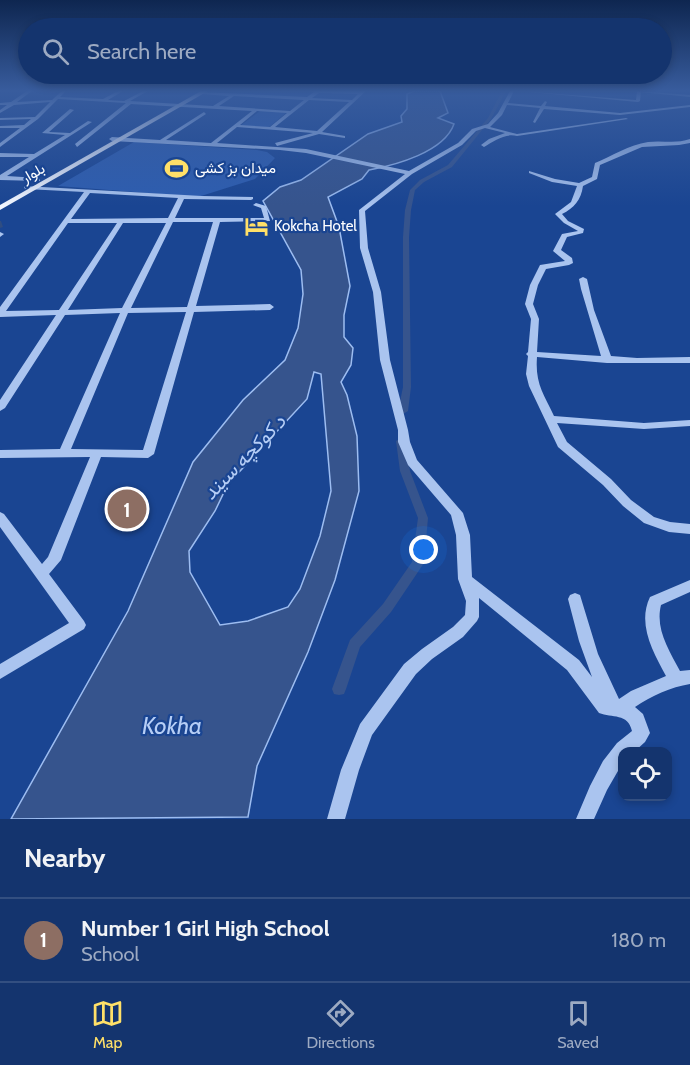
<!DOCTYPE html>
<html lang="en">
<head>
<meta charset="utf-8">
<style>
	:root { --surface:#14346e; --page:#1d3c73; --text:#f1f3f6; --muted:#9daac2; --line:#334f81; --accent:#ffe068 }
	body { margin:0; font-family:Cabin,Vazirmatn,sans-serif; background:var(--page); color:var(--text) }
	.controls { position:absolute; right:18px; bottom:18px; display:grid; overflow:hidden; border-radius:12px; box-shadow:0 3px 9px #0003 }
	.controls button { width:54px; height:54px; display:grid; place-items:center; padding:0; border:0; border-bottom:2px solid var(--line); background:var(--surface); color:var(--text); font:30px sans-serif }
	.you { position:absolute; left:424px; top:550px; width:21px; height:21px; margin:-15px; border:4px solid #fff; border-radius:50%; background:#1a73e8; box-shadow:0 0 0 9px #1a73e833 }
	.badge { display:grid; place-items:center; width:39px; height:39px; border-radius:50%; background:var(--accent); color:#fff; font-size:20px; font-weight:700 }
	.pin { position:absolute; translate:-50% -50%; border:3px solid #fff; box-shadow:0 2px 6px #0006 }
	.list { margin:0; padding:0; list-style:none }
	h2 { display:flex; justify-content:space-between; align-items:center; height:78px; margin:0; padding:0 24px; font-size:26px }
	h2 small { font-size:20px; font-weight:400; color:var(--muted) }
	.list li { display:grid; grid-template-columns:39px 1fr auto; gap:18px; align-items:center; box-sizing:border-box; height:84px; padding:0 24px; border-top:2px solid var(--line) }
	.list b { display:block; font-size:22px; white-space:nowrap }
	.list p { margin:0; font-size:20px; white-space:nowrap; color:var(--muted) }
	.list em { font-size:20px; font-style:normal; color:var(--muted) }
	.icon { flex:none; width:33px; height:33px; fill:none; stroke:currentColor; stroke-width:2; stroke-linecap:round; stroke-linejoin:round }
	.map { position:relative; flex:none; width:690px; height:819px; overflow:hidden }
	.search { position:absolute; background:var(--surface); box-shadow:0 3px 9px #0003; left:18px; right:18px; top:18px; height:66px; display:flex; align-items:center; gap:15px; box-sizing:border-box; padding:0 21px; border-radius:33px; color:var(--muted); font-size:22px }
	.sheet { height:162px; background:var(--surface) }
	nav { display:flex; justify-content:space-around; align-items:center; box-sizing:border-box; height:84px; border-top:2px solid var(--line); background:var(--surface); font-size:16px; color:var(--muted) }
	nav a { display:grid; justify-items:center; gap:3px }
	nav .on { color:var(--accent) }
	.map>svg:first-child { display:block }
	.green { fill:#2d5db0 }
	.water { fill:#36548d; stroke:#9dbdf1; stroke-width:1.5; fill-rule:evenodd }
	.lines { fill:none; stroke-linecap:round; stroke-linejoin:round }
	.canal { fill:#36548d; fill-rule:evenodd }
	.minor { fill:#aac4ef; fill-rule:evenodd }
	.major { fill:#f2f6ff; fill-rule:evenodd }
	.shaded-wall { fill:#2f4d82 }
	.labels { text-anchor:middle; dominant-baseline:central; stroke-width:4.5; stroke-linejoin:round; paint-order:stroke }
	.far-poi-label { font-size:15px; fill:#fff; stroke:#1a4592; text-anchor:start }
	.far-street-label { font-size:15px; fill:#fff; stroke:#1a4592 }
	.water-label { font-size:20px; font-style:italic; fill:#b6cef6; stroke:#1a4592 }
	.near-water-label { font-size:24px; font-style:italic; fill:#b6cef6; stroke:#1a4592 }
</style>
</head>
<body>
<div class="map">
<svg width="690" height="819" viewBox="0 0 690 819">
	<rect width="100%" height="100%" fill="#1a4592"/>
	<!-- green -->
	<path class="green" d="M260 111 287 112 268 128 240 126Z
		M134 142 257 150 267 152 275 158 255 179 198 197 58 186Z"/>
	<!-- water -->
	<path class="water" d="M414 91H440L448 113 438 118 454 124C444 152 396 165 369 170L362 179 328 197 339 227 350 286 344 315V337L353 348 351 365 341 382 347 395 357 436 359 491 335 580 308 652 257 766 248 817 11 819 128 611 193 462 243 400 285 360 298 328 303 294 301 270 263 201 280 187 301 180 368 134 402 122 401 116 407 109V94ZM314 372 321 374 331 491 320 536 300 589 288 607 248 621 220 625 190 572 189 551 215 511 228 484 307 399Z"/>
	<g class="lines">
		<!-- canal -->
		<path class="canal" d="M502 91H506L491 119 452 167 424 182 415 190 411 210 409 237 411 387 408 411 403 414 400 413 398 411 403 387V237L405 210 410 190 420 180 448 165 488 118Z
			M401 438 406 441 410 471 428 518 424 563 391 612 360 647 346 689 344 694 339 695 334 694 332 689 350 640 383 604 412 562 418 518 400 471 396 441Z"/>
		<!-- minor -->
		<path class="minor" d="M27 91H32L17 102 52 100 62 91H66L60 97 103 99 118 91H123L108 100 124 101 143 91H148L130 101 213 106 229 96 201 94 200 92 307 97 314 92 309 91H366L322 132 345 136V138L319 134 277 146 275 143 313 133 237 127 217 143 306 149 409 171 458 143 472 129 488 124 498 113 510 91H514L508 103 541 106 545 101 547 102 545 106 620 113 690 105V107L620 115 544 109 535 123 533 122 540 108 507 105 502 115 490 127 517 134 626 118 628 119 517 136C505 133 494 141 484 147L481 145 489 139 505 133 485 128 476 131 462 145 412 174 365 211 368 248 381 292 390 360 408 430 410 442 417 460 463 513 470 535 472 577 579 660 592 677 579 641 568 599 570 595 575 593 580 595 598 654 619 699 631 691 666 676C653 652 637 624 650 597L690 580V592L661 605C655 629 669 650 680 671L690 670V684C671 687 651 696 635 707L643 714 650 733 645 742 634 752H622V764L607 790 594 819H576L590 786 603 761 617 743 632 731C628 713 612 718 599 713L567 670 479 598V617L477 621 463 637 432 659 416 674 372 735 359 770 345 819H327L341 770 360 724 404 664 422 649 453 627 465 615 466 601 458 579 456 535 451 515 408 465 398 442V430L380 360 373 292 360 248 359 210 405 174 306 153 280 150 112 141 109 139 112 137 160 140 204 112 206 114 166 140 211 143 252 111 131 104 77 147 75 144 126 103 58 99 38 119 0 147V143L20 128H0V126L24 125 31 119 0 120V118L35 117 50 102 14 105 0 113V110L7 105H0V103L11 102ZM319 93 358 94 352 100 312 98ZM234 96 304 100 290 111 219 106ZM309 100 349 102 317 131 275 127ZM257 111 287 113 270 127 240 125Z
			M519 91 636 100 637 91 690 95V97L641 92 640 101 638 102Z
			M70 109 74 110 49 132 70 133 88 121 92 122 7 176 38 178 40 179V181L0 180V175L29 157H0V153L34 154 65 135 42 133Z
			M690 139V143L679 145 642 147 600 165 597 179 583 186C581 200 574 208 562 214L568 221 584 229 583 233 567 237 561 250 572 258 573 263 569 265 546 269 538 285 533 304 539 319 537 352 601 356 581 289 579 279 583 277 587 279 594 310 611 356 637 358 690 357V363H607L537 357C535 383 543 393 554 416L644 423 690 420V426L644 429 557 423 567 442 611 479 631 500 654 517 670 522 690 524V534L669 532 644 523 623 506 603 485 558 447 529 386 526 374 528 356 526 354 528 352 531 319 525 304 530 285 540 265 565 261 553 251 562 234 578 231 564 223 555 214 571 202 577 186 552 182 529 173V171L555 179 579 183 592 177 595 163C612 156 629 145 648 142 662 140 676 144 690 139Z
			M24 186 202 196 253 197V199L251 200 184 199 175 218H264L261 208 253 205 256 203 266 206 270 221 220 222 196 306 270 304 274 307 270 310 194 312 154 454 148 458 101 457 61 560 49 574 84 621 86 625 84 629 0 679V664L69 623 0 527V512L4 514 42 564 48 557 90 457 0 458V450L60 449 120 313 65 315 5 408 0 411V400L56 315 0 317V307L84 192 26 189 24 188ZM90 193 178 198 168 218 71 219ZM173 222H213L187 307 131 308ZM68 223H117L59 310 6 311ZM123 223H166L122 308 68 310ZM186 312 143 450 71 449 128 313Z
			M0 232 4 234 0 237Z"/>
		<!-- major -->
		<path class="major" d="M201 91H208L0 210V205Z"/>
	</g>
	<!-- shaded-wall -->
	<path class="shaded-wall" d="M0 221H1L3 227 0 228Z"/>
	<!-- sky -->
	<linearGradient id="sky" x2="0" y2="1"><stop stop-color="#0e2650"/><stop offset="0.44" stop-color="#385c9d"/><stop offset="1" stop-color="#385c9d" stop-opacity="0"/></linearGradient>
	<rect width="690" height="206" fill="url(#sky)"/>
	<!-- icons -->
	<defs>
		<symbol id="stadium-bare" viewBox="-9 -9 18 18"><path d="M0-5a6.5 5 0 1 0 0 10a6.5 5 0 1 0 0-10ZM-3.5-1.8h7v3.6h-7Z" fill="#ffe068" stroke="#1a4592" stroke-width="2.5" paint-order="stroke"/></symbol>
		<symbol id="hotel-bare" viewBox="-9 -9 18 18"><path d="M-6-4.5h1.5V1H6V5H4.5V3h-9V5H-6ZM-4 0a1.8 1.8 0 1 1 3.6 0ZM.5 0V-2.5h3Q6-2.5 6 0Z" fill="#ffe068" stroke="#1a4592" stroke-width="2.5" paint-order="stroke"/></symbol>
	</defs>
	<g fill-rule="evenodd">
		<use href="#stadium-bare" x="160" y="152" width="33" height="33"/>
		<use href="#hotel-bare" x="240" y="210" width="33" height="33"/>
	</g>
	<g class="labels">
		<!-- far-poi labels -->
		<g class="far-poi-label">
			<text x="195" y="168">میدان بز کشی</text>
			<text x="274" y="226">Kokcha Hotel</text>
		</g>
		<!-- far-street labels -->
		<g class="far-street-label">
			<text transform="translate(33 173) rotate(-30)">بلوار</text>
		</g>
		<!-- water labels -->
		<g class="water-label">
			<text transform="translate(244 457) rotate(-46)">د کوکچه سیند</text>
		</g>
		<!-- near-water labels -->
		<g class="near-water-label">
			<text x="172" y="725">Kokha</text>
		</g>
	</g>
</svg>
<div class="controls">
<button><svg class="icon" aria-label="locate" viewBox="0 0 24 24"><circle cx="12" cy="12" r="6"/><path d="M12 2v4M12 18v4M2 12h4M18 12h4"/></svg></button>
</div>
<div class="you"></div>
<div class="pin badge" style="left:127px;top:509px;background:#8d6e63">1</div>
<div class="search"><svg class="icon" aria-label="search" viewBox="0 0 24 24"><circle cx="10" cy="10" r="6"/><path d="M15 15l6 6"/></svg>Search here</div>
</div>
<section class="sheet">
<h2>Nearby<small></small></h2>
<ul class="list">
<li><span class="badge" style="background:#8d6e63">1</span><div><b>Number 1 Girl High School</b><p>School</p></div><em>180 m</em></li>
</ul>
</section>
<nav>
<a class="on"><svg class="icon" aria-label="map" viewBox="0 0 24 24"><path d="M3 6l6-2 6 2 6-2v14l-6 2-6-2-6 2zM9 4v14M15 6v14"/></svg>Map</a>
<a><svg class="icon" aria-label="directions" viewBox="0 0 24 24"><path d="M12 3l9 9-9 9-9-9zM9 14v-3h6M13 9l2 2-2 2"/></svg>Directions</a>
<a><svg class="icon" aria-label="saved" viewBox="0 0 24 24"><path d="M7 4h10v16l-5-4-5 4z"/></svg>Saved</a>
</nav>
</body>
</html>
